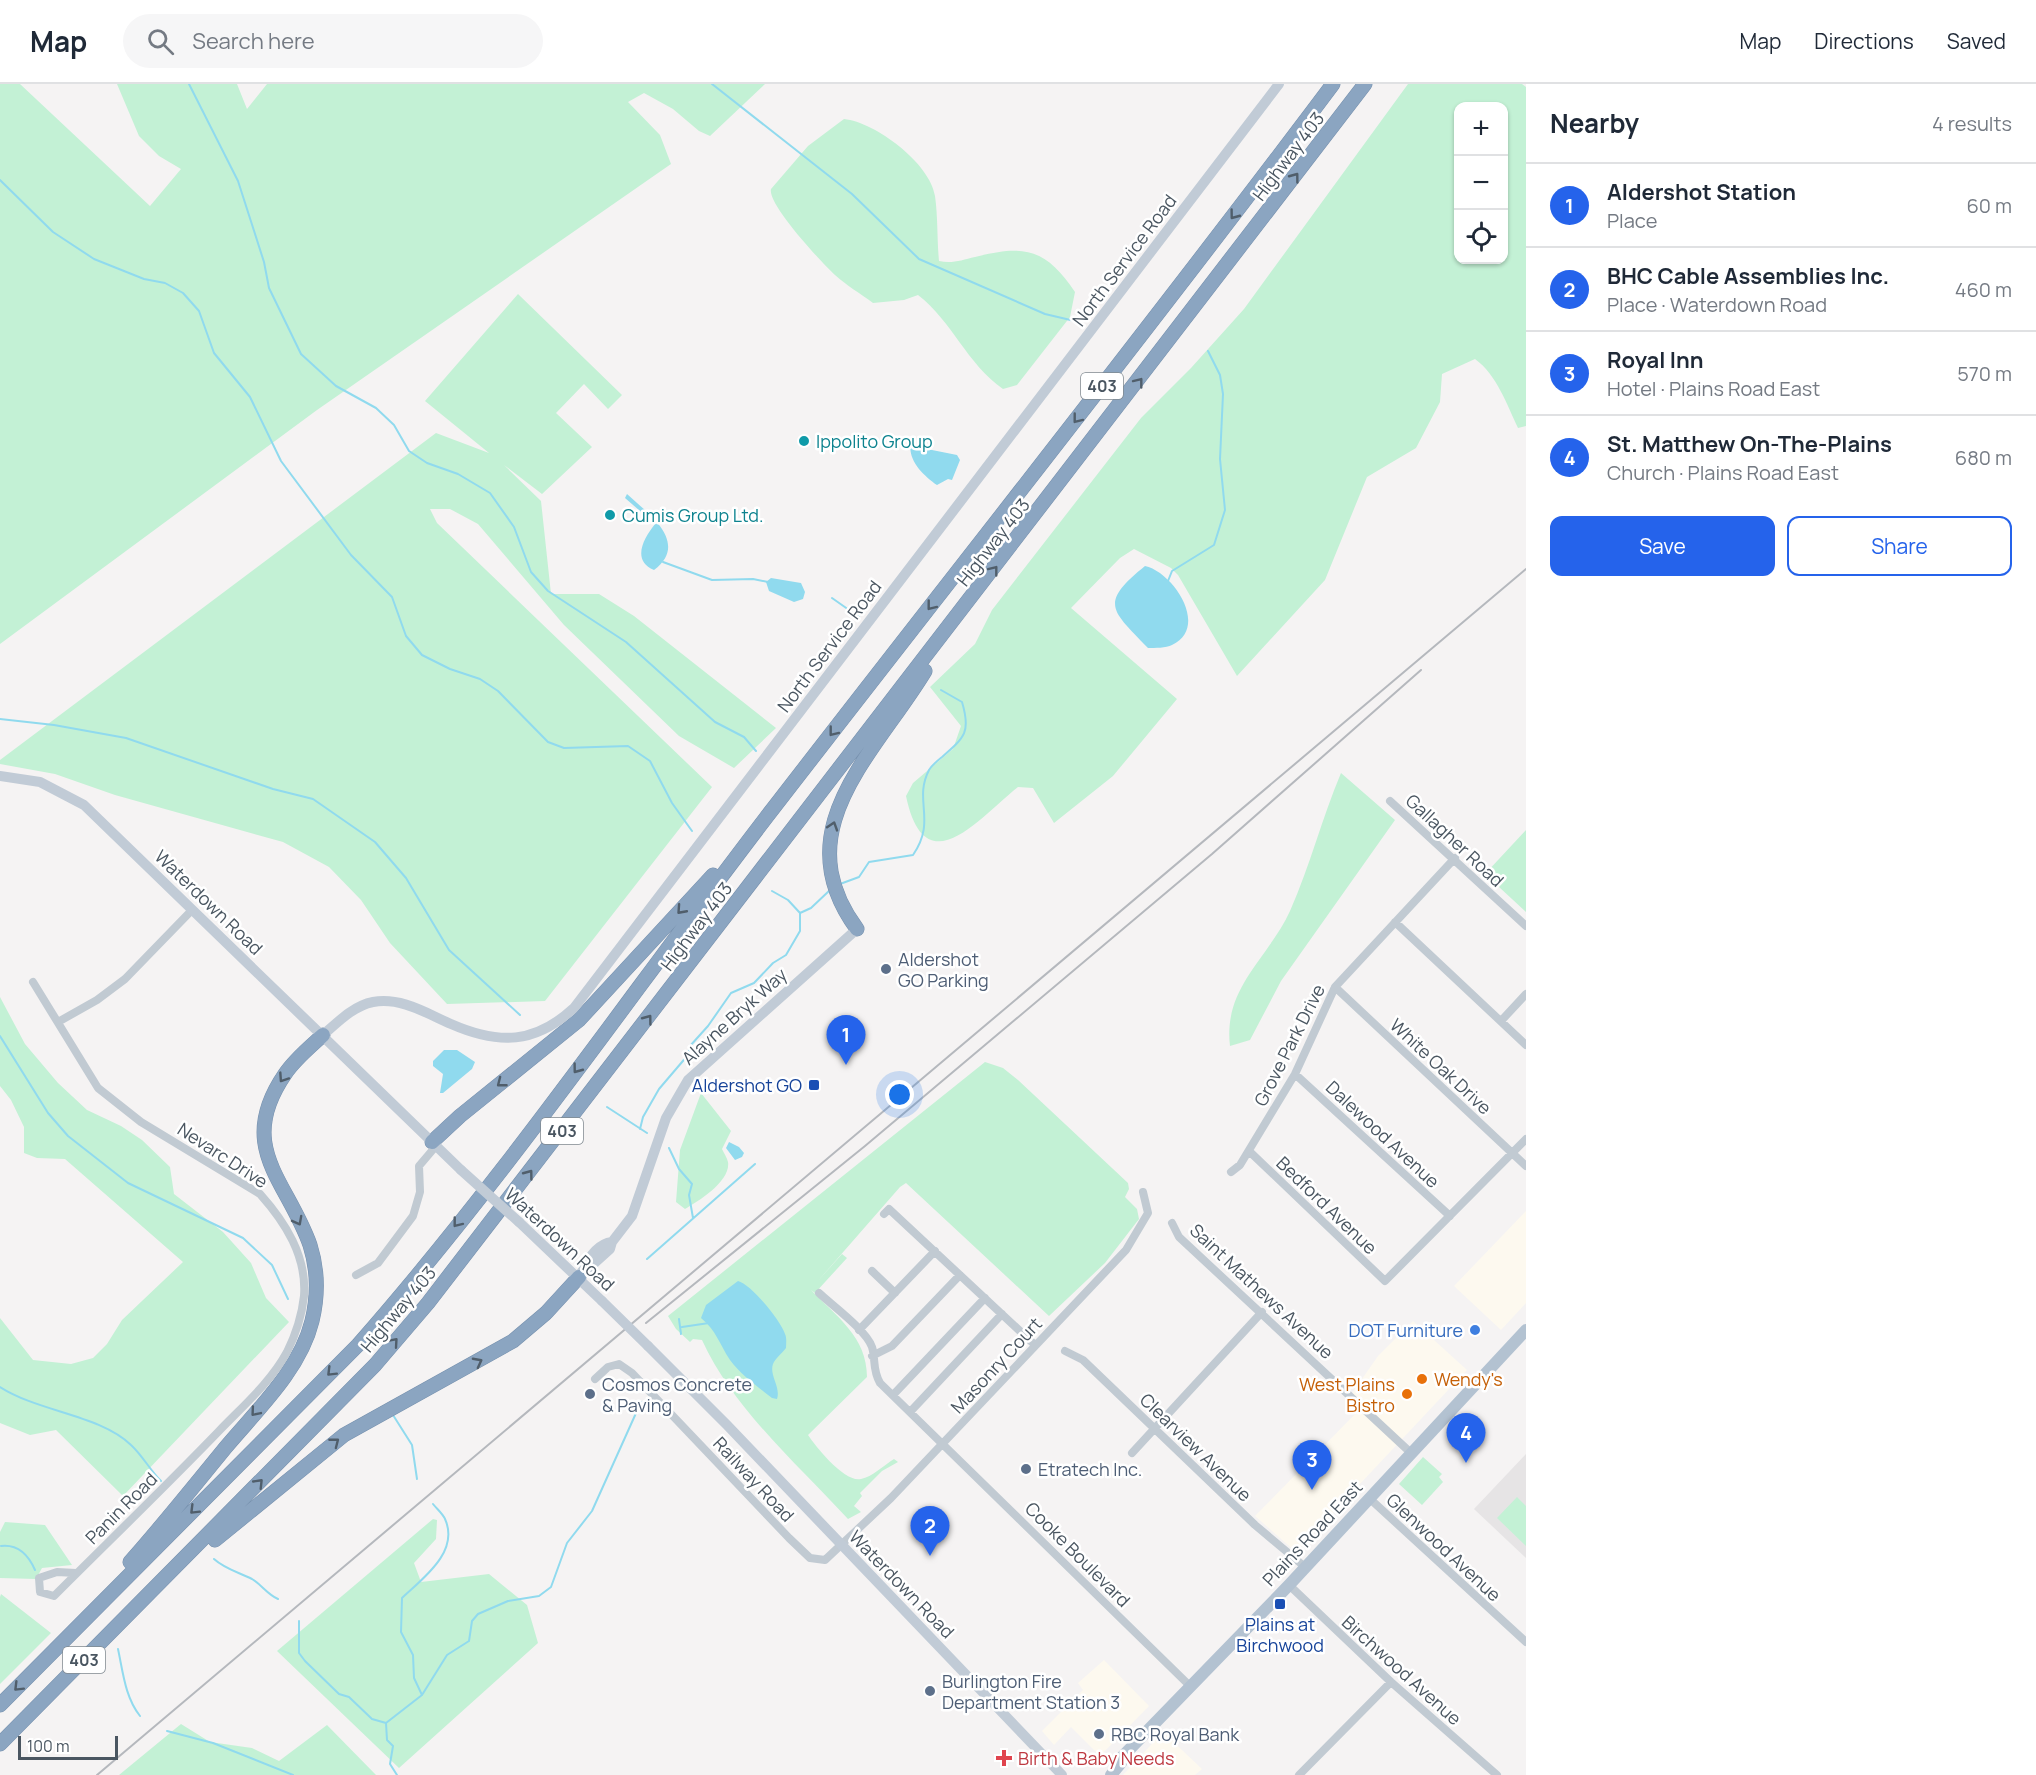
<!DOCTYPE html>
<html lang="en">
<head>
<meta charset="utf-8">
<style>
	:root { --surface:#fff; --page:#f6f6f7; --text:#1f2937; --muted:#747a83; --line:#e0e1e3; --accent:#2563eb }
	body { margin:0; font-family:Manrope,sans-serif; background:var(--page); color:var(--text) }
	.controls { position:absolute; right:18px; top:18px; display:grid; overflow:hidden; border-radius:12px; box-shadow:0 2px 4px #0004 }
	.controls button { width:54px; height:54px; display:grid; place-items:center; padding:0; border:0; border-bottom:2px solid var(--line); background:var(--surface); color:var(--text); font:30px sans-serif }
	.scale { position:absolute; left:18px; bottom:15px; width:100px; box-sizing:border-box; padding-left:6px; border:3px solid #4a5661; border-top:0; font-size:16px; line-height:21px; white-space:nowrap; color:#4a5661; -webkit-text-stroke:4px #fff; paint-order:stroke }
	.you { position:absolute; left:900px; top:1011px; width:21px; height:21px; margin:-15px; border:4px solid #fff; border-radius:50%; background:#1a73e8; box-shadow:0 0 0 9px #1a73e833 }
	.badge { display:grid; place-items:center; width:39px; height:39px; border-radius:50%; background:var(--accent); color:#fff; font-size:20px; font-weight:700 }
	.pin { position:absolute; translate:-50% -50px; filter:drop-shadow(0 2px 3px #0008) }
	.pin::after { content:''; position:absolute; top:32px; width:21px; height:18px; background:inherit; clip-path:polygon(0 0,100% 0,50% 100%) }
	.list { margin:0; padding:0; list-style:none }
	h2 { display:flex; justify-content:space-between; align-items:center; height:78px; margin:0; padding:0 24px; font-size:26px }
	h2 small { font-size:20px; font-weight:400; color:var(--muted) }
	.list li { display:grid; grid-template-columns:39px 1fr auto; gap:18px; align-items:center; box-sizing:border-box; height:84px; padding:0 24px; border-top:2px solid var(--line) }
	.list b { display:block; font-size:22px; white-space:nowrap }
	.list p { margin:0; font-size:20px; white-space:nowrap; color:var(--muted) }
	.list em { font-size:20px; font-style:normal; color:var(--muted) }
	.actions { display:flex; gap:12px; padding:18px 24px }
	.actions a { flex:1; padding:14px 0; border:2px solid var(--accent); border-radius:12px; text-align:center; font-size:21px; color:var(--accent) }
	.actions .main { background:var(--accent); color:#fff }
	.icon { flex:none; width:33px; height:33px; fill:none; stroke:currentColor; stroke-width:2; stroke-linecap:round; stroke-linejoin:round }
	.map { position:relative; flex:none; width:1526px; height:1691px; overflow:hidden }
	header { display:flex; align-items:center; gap:36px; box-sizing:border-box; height:84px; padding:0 30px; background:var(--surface); border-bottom:2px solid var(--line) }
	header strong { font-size:28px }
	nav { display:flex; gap:33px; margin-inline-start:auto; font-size:21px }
	.search { width:420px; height:54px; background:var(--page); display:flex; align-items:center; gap:15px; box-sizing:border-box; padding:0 21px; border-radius:33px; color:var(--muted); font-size:22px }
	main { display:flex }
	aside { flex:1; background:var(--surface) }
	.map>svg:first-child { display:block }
	.commercial { fill:#fdf9ef }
	.education { fill:#e6e4e5 }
	.green { fill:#c3f1d5; fill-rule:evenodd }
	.water { fill:#90daee }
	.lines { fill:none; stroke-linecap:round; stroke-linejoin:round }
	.stream { stroke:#90daee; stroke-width:2 }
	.highway-casing { stroke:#7690ad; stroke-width:15 }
	.street { stroke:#c1cad2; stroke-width:8 }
	.secondary { stroke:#c1cbd6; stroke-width:10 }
	.primary { stroke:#b3c2d1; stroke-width:12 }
	.highway { stroke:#8ba5c1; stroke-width:14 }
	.rail { stroke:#b5b8bd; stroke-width:2 }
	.secondary-bridge { stroke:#c1cbd6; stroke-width:10 }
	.oneway { stroke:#505e6b }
	.culture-dot { fill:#0f9aa8; stroke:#fff; stroke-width:2 }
	.service-dot { fill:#5c6f8a; stroke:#fff; stroke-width:2 }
	.transit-dot { fill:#1a4fb4; stroke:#fff; stroke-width:2 }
	.shop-dot { fill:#3f7fe0; stroke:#fff; stroke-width:2 }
	.food-dot { fill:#e8710a; stroke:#fff; stroke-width:2 }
	.health-dot { fill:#e0444e; stroke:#fff; stroke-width:2 }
	.labels { text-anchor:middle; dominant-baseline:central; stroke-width:5; stroke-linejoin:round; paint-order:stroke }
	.shield { fill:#fff; stroke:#808990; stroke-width:1.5 }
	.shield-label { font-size:16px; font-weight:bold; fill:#4a5661 }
	.street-label { font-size:18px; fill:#4a5661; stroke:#fff }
	.culture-label { font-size:18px; fill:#0d838f; stroke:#fff; text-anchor:start }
	.service-label { font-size:18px; fill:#4e5e75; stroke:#fff; text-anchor:start }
	.transit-label { font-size:18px; fill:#164399; stroke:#fff; text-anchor:end }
	.shop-label { font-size:18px; fill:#366cbe; stroke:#fff; text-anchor:end }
	.food-label { font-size:18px; fill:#c56008; stroke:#fff; text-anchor:start }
	.health-label { font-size:18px; fill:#be3a42; stroke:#fff; text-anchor:start }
</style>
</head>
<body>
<header>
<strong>Map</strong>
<div class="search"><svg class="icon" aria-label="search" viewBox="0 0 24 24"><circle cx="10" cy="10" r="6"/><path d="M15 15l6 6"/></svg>Search here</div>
<nav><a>Map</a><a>Directions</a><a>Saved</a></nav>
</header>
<main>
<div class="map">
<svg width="1526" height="1691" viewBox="0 0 1526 1691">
	<rect width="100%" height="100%" fill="#f5f3f3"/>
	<!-- commercial -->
	<path class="commercial" d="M1526 1127V1219L1501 1246 1454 1202Z
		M1413 1237 1467 1286 1296 1468 1255 1432 1359 1326 1348 1315 1378 1272Z
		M1104 1576 1149 1622 1100 1672 1071 1643 1054 1661 1042 1647 1083 1606 1078 1599Z
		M1163 1648 1202 1685 1195 1691H1123Z"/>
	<!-- education -->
	<path class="education" d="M1526 1370V1474L1474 1425Z"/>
	<!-- green -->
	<path class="green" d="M0 0H20L150 122 181 85 159 72 139 52 117 0H237L247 25 267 0H765L710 52 699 47 673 25 644 9 628 18 660 51 671 80 317 326 0 560Z
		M1408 0H1522L1526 3V342L1518 344C1507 321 1497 291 1475 275L1442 290 1440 318 1416 364 1367 393 1325 496 1237 592 1178 491 1171 484 1134 465 1120 474 1071 524 1177 615 1113 692 1054 739 1033 704 1018 703C979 734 925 803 906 712L913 699 953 665 961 642 930 603 975 560 992 526 1141 334 1191 284 1244 225ZM1504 22V176H1458V22Z
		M844 35C875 38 930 79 935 112 938 133 937 156 939 177 952 180 962 176 975 173 1025 160 1046 165 1075 208L1070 233 1017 301 1003 305C967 280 952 237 918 211L904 216 873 219C861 210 846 201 835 191 822 179 767 120 771 105L808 62Z
		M518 210 622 311 608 325 584 300 556 329 592 363 542 410 504 381 541 417 551 510H599L634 532 776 644 734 684 679 652 564 541 478 440 450 425H430L437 439 712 703 545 917 447 920 390 859 361 816 329 783 283 758 115 711 55 690 0 680V676L436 349 489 369 425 317Z
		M1341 689 1395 736 1281 897 1250 956 1230 962C1223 903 1268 875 1290 827 1310 782 1322 734 1341 689Z
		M1526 746V828L1485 790Z
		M0 913 25 960 58 999 87 1026 121 1042 142 1056 170 1083 174 1110 223 1148 251 1179 266 1214 289 1238 123 1412 56 1346 30 1351 0 1339V1234L33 1276 71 1280 93 1274 107 1260 122 1236 183 1178 65 1075 37 1074 24 1069V1043L11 1016 0 1002Z
		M985 978 1003 984 1018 996 1128 1099 1129 1105 1125 1113 1137 1125 1139 1135 1105 1179 1049 1232 906 1099 900 1103 817 1198 842 1170 847 1174 815 1209 811 1206C837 1233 867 1253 867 1293L808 1351C816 1363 845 1399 861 1395 872 1393 884 1381 894 1375L898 1378 882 1387 860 1409 862 1412 854 1422 861 1428 848 1435C799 1382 732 1323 702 1256L693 1255 690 1258 676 1245 668 1232Z
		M701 1009 731 1047 722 1065C724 1069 727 1074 728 1078 731 1097 699 1117 685 1125L676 1118 680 1066Z
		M1423 1373 1442 1390 1439 1393 1443 1398 1422 1421 1399 1400Z
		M1517 1413 1526 1422V1462L1497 1434Z
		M433 1435 437 1436 436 1455 414 1479 421 1498 489 1490 527 1521 538 1559 399 1684 277 1567Z
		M5 1438 45 1441 72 1481 42 1484 36 1495 0 1494V1448Z
		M1 1510 51 1549 0 1600V1513Z
		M181 1640 210 1658 252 1664 279 1677 327 1641 376 1691H119Z"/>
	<!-- water -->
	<path class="water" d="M911 358 927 365 957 371 960 376 952 396 948 395 937 401C923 391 907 376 911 358Z
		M627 410C646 428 691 458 654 486 631 476 644 454 655 440L625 414Z
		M1145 482C1173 488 1210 543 1172 561 1166 564 1155 564 1148 564 1112 526 1098 520 1145 482Z
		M771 494 801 499 805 508 803 515 794 518 769 507 766 498Z
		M444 966H457L475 978 472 985 443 1009H440L443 990 433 982V977Z
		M729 1058 739 1063 744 1069 742 1073 735 1076 726 1064Z
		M738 1197C751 1200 781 1237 785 1250 787 1254 786 1260 786 1264 782 1269 775 1275 773 1280 769 1291 781 1303 777 1315L772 1314C758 1303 741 1291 730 1276 720 1261 716 1246 701 1234L706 1221Z"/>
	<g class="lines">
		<!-- stream -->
		<path class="stream" d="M189 0 238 97 264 178 269 204 301 270 336 302 376 324 394 341 409 367 427 379 458 390 490 409 514 443 531 488 548 507 626 558 715 638 744 653 756 667
			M712 0 852 110 919 175 1045 230 1079 238
			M0 96 53 148 94 175 144 195 165 199 183 209 199 227 214 269 250 313 281 377 351 471 392 513 406 552 422 571 450 585 480 595 498 607 548 658 564 664 628 662 650 677 672 719 692 747
			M663 478 712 496 753 495 768 498
			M1168 497 1172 487 1214 461 1225 426 1220 375 1223 310 1220 291 1208 267
			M832 514 859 533
			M0 635 54 641 126 654 273 705 313 715 375 758 406 794 449 866 520 931
			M840 800 859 793 869 778 913 771C937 736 913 717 929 686 932 681 937 677 942 673 965 653 971 648 962 618L941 606
			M800 829 811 824 830 806
			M0 952 48 1029 68 1052 128 1099 243 1154 272 1181 288 1215
			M607 1023 647 1049
			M640 1045 643 1033 659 1005 688 971 690 962 708 942 731 909 754 899 773 879 786 871 800 847V829L788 816 772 807
			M669 1064 679 1085 692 1100 689 1111 693 1134
			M647 1175 755 1080
			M679 1235 681 1250
			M682 1243 709 1239
			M0 1303C39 1328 100 1331 131 1361 142 1371 150 1386 161 1397
			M393 1331 412 1361 417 1395
			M1 1462C18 1460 28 1470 35 1486
			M214 1475C225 1485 238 1488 252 1495 262 1501 267 1510 278 1515
			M299 1537V1569L305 1577 339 1610 349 1613 372 1635 386 1639
			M118 1565C123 1588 125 1613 140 1632
			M422 1611 414 1594 413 1571 401 1548 402 1514C422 1495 460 1468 445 1435 443 1430 437 1425 433 1420
			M386 1639 422 1611 447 1571 469 1557 472 1537 478 1530 508 1517 539 1512 551 1503 567 1459 592 1427 641 1318
			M386 1639 387 1656 393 1662 390 1680 397 1691
			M167 1647 213 1659 293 1691"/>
		<defs>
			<path id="highway" d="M857 845C784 746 874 671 925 587
				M432 1058 460 1032 579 936 713 791
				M215 1456 344 1351 513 1257 546 1229 579 1193
				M130 1478C163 1441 194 1402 226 1363 257 1326 300 1286 312 1237 318 1212 318 1186 310 1161 287 1096 235 1063 285 990 295 975 310 963 323 951
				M0 1621 358 1261C504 1095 630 911 765 735 954 490 1147 248 1333 0
				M0 1660 375 1281 428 1219 1365 0"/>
		</defs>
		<!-- highway casing -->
		<use href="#highway" class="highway-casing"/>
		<!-- street -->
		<path class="street" d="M1390 717 1526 842
			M1395 838 1526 961
			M33 898 98 1004 141 1038 260 1110C285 1138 307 1172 304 1212 302 1230 295 1252 287 1268 271 1298 242 1323 219 1347 165 1403 109 1457 54 1512L40 1508 39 1494 57 1488 76 1489
			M1335 903 1526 1082
			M1501 937 1526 910
			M58 938 97 916 125 895 192 826
			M1295 990 1450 1132
			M1249 1067 1385 1197 1526 1055
			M1231 1088 1240 1081 1295 990 1335 903 1455 774
			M884 1130 889 1125 1035 1261
			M1172 1139 1179 1153 1411 1369
			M872 1187 895 1209
			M356 1191 378 1179 413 1132 420 1108 419 1082 436 1062
			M819 1209C833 1222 866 1246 872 1263 876 1276 872 1285 880 1299L1190 1602
			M859 1246 935 1167
			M1065 1267 1083 1276 1255 1441 1305 1483
			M872 1272 892 1262 960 1191
			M595 1295 608 1283 619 1280 632 1289 789 1454 810 1474 825 1476 891 1414 1126 1166 1148 1129 1143 1108
			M893 1311 985 1214
			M910 1328 1002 1230
			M1132 1369 1262 1228
			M1369 1414 1526 1558
			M1289 1501 1391 1598 1497 1691
			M1299 1691 1391 1598"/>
		<!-- secondary -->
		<path class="secondary" d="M0 692 40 698 84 721 461 1086
			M323 951C338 938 353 922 373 918 401 913 426 929 451 940 499 961 535 960 574 924L1279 0
			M519 1138 602 1217
			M581 1190C587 1176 596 1160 612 1158
			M579 1193 610 1165 612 1158 632 1132 666 1034 688 996 857 845
			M648 1262 727 1341 1062 1691"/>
		<!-- primary -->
		<path class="primary" d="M1111 1691 1121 1679 1122 1673 1289 1501 1526 1246"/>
		<!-- highway -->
		<use href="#highway" class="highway"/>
		<!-- rail -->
		<path class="rail" d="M646 1239 865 1062 1212 770 1421 586
			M97 1691 1526 485"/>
		<!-- secondary-bridge -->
		<path class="secondary-bridge" d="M461 1086 519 1138
			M602 1217 648 1262"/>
	</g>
	<!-- one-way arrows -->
	<defs><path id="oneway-chevron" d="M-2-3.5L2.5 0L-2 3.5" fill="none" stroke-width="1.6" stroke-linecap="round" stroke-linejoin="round" transform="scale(1.5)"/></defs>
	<g class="oneway">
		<use href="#oneway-chevron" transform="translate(1295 93) rotate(-53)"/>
		<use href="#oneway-chevron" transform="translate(1234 131) rotate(127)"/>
		<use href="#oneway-chevron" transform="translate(1139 298) rotate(-52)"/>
		<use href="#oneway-chevron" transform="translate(1077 335) rotate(128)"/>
		<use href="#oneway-chevron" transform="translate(994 486) rotate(-52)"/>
		<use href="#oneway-chevron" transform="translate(931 522) rotate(128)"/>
		<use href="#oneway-chevron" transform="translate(833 648) rotate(128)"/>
		<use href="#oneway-chevron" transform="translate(833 742) rotate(-72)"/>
		<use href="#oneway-chevron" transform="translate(681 826) rotate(132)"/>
		<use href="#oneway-chevron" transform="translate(648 935) rotate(-53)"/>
		<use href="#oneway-chevron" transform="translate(577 985) rotate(127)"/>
		<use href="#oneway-chevron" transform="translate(283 994) rotate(124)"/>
		<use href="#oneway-chevron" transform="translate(501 999) rotate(142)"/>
		<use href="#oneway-chevron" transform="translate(529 1090) rotate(-53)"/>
		<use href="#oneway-chevron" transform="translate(298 1137) rotate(62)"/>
		<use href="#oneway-chevron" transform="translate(457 1139) rotate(128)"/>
		<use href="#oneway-chevron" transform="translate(394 1258) rotate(-49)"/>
		<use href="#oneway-chevron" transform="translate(478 1278) rotate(-28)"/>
		<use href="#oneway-chevron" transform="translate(331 1288) rotate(135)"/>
		<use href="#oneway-chevron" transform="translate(255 1328) rotate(130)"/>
		<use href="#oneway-chevron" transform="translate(335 1358) rotate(-38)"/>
		<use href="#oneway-chevron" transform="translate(259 1399) rotate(-46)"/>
		<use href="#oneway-chevron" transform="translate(194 1426) rotate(135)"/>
		<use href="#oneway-chevron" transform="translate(18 1603) rotate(135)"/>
	</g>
	<!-- markers -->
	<g class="culture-dot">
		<circle cx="804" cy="357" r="6"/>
		<circle cx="610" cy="431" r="6"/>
	</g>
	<g class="service-dot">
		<circle cx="886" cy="885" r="6"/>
		<circle cx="590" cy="1310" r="6"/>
		<circle cx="1026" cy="1385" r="6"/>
		<circle cx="930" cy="1607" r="6"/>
		<circle cx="1099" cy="1650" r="6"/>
	</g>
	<g class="transit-dot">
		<rect x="808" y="995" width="12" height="12" rx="3"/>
		<rect x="1274" y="1514" width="12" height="12" rx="3"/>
	</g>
	<circle class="shop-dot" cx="1475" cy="1246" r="6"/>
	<g class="food-dot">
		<circle cx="1422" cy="1295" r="6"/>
		<circle cx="1407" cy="1310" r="6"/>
	</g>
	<path class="health-dot" d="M1001 1665h6v6h6v6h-6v6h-6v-6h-6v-6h6z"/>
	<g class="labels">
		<!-- shield labels -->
		<g class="shield">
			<rect x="1081" y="289" width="42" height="26" rx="4.5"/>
			<rect x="541" y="1034" width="42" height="26" rx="4.5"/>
			<rect x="63" y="1563" width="42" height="26" rx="4.5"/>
		</g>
		<g class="shield-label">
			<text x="1102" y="302">403</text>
			<text x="562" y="1047">403</text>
			<text x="84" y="1576">403</text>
		</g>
		<!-- street labels -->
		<g class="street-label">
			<text transform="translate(1288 72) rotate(-53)">Highway 403</text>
			<text transform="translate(1124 176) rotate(-53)">North Service Road</text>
			<text transform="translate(993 458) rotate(-52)">Highway 403</text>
			<text transform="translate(829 562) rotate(-53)">North Service Road</text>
			<text transform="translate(1455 756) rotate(43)">Gallagher Road</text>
			<text transform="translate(209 818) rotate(44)">Waterdown Road</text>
			<text transform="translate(696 842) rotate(-53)">Highway 403</text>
			<text transform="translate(734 932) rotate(-42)">Alayne Bryk Way</text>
			<text transform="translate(1289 961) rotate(-63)">Grove Park Drive</text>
			<text transform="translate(1441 982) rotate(43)">White Oak Drive</text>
			<text transform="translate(1383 1050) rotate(43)">Dalewood Avenue</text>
			<text transform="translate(223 1071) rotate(33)">Nevarc Drive</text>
			<text transform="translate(1327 1121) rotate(44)">Bedford Avenue</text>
			<text transform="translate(560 1155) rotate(43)">Waterdown Road</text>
			<text transform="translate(1262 1207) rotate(43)">Saint Mathews Avenue</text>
			<text transform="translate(398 1225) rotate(-50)">Highway 403</text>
			<text transform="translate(996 1281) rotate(-47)">Masonry Court</text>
			<text transform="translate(1196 1363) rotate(44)">Clearview Avenue</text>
			<text transform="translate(754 1395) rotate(47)">Railway Road</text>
			<text transform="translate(121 1424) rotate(-45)">Panin Road</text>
			<text transform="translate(1312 1449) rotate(-47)">Plains Road East</text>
			<text transform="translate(1444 1463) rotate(43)">Glenwood Avenue</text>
			<text transform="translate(1078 1470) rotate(45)">Cooke Boulevard</text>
			<text transform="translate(902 1500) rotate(46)">Waterdown Road</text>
			<text transform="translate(1402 1586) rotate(42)">Birchwood Avenue</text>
		</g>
		<!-- culture labels -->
		<g class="culture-label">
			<text x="816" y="357">Ippolito Group</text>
			<text x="622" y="431">Cumis Group Ltd.</text>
		</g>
		<!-- service labels -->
		<g class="service-label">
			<text x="898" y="875">Aldershot<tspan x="898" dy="21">GO Parking</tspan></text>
			<text x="602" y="1300">Cosmos Concrete<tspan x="602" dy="21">&amp; Paving</tspan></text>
			<text x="1038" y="1385">Etratech Inc.</text>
			<text x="942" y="1597">Burlington Fire<tspan x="942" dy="21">Department Station 3</tspan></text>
			<text x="1111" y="1650">RBC Royal Bank</text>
		</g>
		<!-- transit labels -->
		<g class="transit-label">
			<text x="802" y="1001">Aldershot GO</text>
			<text x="1280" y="1540" text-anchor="middle">Plains at<tspan x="1280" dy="21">Birchwood</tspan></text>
		</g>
		<!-- shop labels -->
		<g class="shop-label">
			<text x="1463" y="1246">DOT Furniture</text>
		</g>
		<!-- food labels -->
		<g class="food-label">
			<text x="1434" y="1295">Wendy's</text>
			<text x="1395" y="1300" text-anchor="end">West Plains<tspan x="1395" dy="21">Bistro</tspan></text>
		</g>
		<!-- health labels -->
		<g class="health-label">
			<text x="1018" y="1674">Birth &amp; Baby Needs</text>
		</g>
	</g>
</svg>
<div class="controls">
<button>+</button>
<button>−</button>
<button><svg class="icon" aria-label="locate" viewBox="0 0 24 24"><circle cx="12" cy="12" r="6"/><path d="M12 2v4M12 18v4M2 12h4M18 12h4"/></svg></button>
</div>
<div class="scale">100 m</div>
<div class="you"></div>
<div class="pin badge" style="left:846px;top:981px">1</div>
<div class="pin badge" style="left:930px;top:1472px">2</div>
<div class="pin badge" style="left:1312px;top:1406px">3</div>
<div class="pin badge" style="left:1466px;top:1379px">4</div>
</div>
<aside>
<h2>Nearby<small>4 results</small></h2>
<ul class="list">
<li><span class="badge">1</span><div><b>Aldershot Station</b><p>Place</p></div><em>60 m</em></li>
<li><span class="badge">2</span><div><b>BHC Cable Assemblies Inc.</b><p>Place · Waterdown Road</p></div><em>460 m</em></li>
<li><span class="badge">3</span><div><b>Royal Inn</b><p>Hotel · Plains Road East</p></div><em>570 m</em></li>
<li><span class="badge">4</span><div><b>St. Matthew On-The-Plains</b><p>Church · Plains Road East</p></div><em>680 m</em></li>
</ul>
<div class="actions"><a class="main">Save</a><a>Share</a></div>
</aside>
</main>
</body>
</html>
